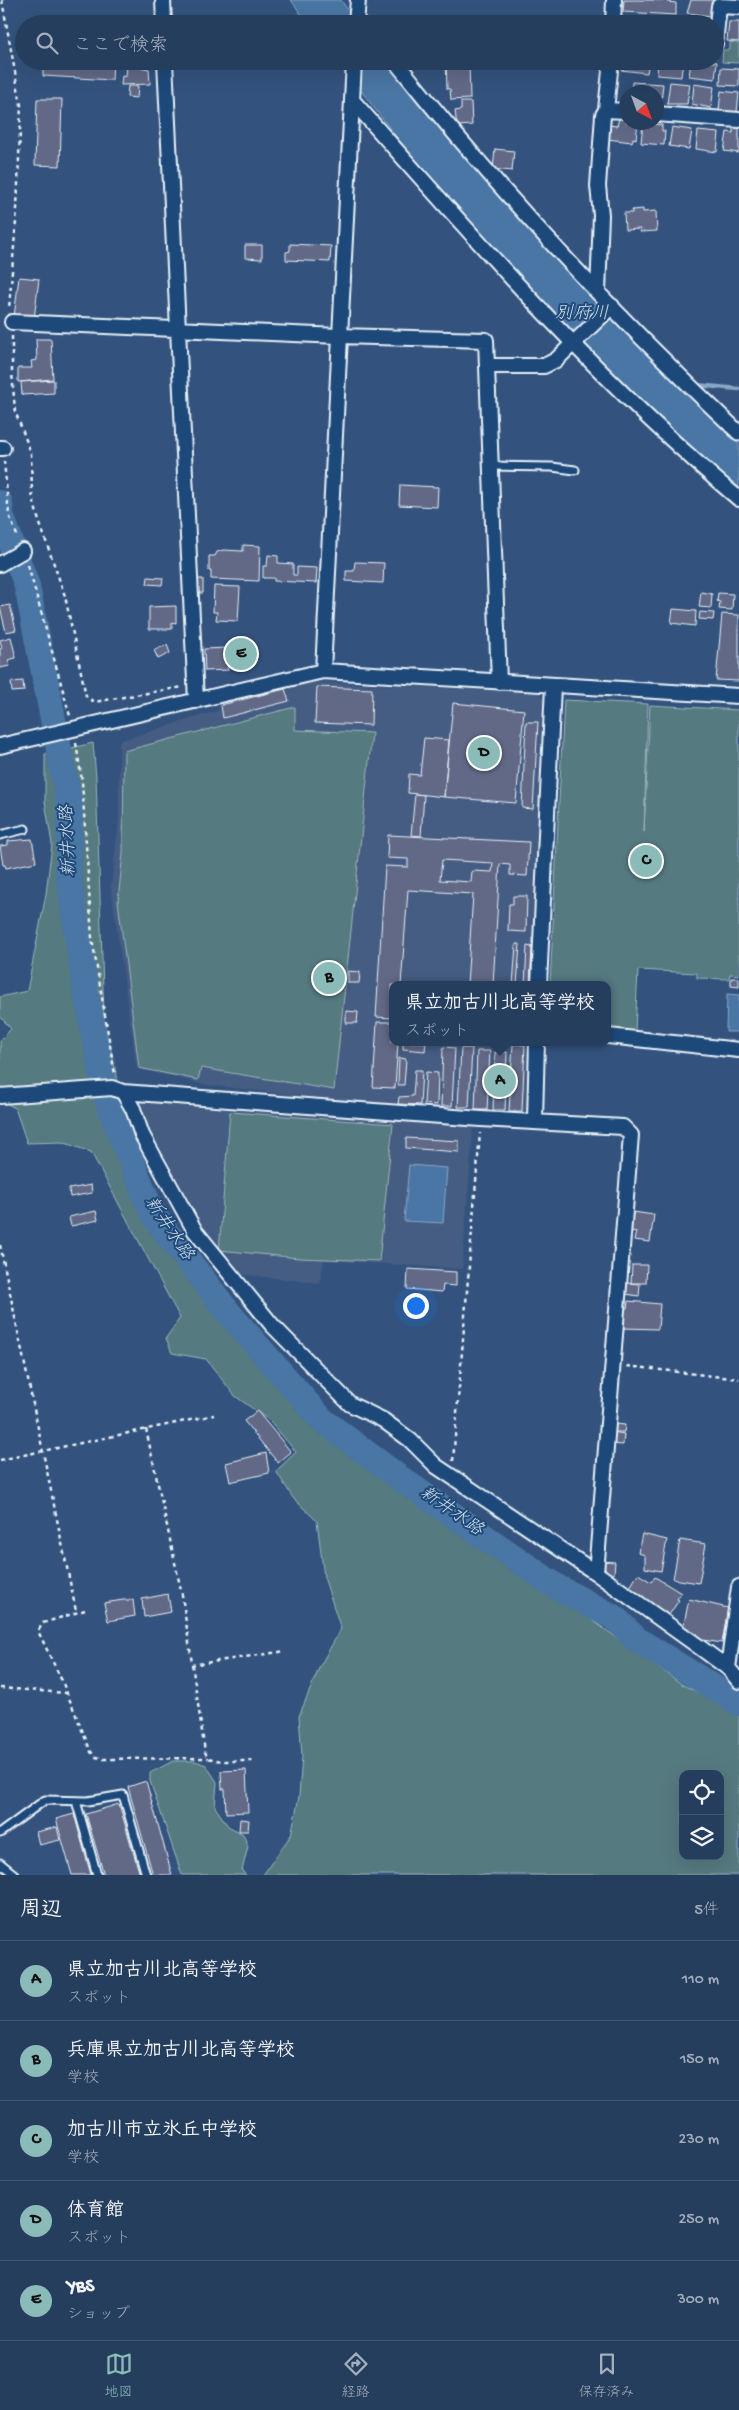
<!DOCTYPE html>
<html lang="ja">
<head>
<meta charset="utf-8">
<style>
	:root { --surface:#263e5e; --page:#2e4564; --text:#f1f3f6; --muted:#a4aebc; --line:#425773; --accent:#8bbbb9 }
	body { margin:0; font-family:"Gochi Hand","Klee One",sans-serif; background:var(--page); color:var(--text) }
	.controls { position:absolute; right:15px; bottom:15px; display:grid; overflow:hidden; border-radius:10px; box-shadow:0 5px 20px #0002 }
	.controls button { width:45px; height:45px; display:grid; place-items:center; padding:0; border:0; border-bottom:1px solid var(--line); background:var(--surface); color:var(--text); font:25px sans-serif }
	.compass { position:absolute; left:619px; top:85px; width:45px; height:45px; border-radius:50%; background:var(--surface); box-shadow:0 5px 20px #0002; rotate:139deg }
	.you { position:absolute; left:415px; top:1305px; width:18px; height:18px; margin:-12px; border:4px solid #fff; border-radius:50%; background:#1a73e8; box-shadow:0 0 0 8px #1a73e833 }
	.badge { display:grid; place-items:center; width:32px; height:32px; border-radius:50%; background:var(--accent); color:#111; font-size:16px; font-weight:700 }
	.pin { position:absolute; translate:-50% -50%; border:2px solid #fff; box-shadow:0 1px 5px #0006 }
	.popup { position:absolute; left:389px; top:981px; width:222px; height:65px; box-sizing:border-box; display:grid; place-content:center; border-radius:10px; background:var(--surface); filter:drop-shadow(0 1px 4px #0005); font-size:16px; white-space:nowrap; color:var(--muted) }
	.popup b { font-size:19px; color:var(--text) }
	.popup::after { content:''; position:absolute; left:50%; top:100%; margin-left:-10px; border:10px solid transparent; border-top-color:var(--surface) }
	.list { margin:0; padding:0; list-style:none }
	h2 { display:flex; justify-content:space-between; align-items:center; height:65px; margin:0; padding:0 20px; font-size:21px }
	h2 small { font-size:16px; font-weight:400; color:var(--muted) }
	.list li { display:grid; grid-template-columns:32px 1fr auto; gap:15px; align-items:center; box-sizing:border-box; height:80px; padding:0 20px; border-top:1px solid var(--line) }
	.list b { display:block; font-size:19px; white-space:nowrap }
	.list p { margin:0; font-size:16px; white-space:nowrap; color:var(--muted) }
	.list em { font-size:16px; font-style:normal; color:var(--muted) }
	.icon { flex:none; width:28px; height:28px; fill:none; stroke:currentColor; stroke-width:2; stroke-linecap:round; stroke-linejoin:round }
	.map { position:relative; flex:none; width:739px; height:1875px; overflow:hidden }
	.search { position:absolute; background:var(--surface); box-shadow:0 5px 20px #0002; left:15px; right:15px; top:15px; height:55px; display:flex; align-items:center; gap:12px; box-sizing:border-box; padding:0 18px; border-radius:28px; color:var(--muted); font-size:19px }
	.sheet { height:465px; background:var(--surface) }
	nav { display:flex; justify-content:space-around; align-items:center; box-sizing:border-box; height:70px; border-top:1px solid var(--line); background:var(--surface); font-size:14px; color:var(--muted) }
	nav a { display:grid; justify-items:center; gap:2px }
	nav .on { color:var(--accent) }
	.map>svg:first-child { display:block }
	.built { fill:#445d83 }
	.green { fill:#557a80; stroke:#9eb6bc; fill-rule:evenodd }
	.water { fill:#4976a4; stroke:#89a7c6 }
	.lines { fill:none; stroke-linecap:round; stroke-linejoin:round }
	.stream { stroke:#89a7c6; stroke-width:4.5 }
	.river { stroke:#4976a4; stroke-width:26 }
	.building { fill:#626987; stroke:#e8f1f8; fill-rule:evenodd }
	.lane-casing { stroke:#e8f1f8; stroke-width:11 }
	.street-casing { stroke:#e8f1f8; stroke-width:18 }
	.path { stroke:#e8f1f8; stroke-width:2.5; stroke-dasharray:4 4; stroke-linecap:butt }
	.lane { stroke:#1f4a7a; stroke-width:7 }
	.street { stroke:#1f4a7a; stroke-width:14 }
	.labels { text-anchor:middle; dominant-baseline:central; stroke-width:4; stroke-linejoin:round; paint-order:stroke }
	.water-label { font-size:18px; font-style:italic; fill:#d0dfeb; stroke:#1f4a7a }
</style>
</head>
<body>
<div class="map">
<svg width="739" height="1875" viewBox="0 0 739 1875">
	<rect width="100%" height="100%" fill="#33537e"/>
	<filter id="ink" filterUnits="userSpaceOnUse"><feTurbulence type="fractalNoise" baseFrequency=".02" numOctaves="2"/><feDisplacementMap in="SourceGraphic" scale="10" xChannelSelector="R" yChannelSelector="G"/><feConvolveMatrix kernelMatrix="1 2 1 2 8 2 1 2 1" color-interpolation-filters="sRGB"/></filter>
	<g filter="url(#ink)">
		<!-- built -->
		<path class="built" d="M315 682 538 692 546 702 534 985H392V1042H531L528 1114 524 1117 337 1100 207 1085 137 1069 111 887 119 820V741L220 710 219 701Z
			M143 1098 469 1122 473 1131 462 1269 324 1260 320 1283 239 1274 198 1227 148 1135 138 1110 139 1103Z"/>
		<!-- green -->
		<path class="green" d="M730 42 739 43V63L722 62 723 50H730Z
			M564 700 648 704 644 832 650 705 739 710V975L730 974 729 979 697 978V973L638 970 635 1031 608 1028V985H550Z
			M295 707V730L372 733 334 1090 201 1068 198 1080 139 1068 118 901 123 852 124 751Z
			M93 743 96 777 104 1020 127 1120 158 1197 208 1286 244 1327 293 1372 352 1438 418 1483 493 1549 547 1576 585 1615 683 1685 739 1712V1875H263L291 1835 299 1797 302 1756 299 1716 320 1666 341 1629 324 1577 317 1521 293 1498 276 1471 296 1452 270 1421 235 1396 206 1359 172 1353 166 1338 180 1318 91 1152 62 1142 27 1143 15 1108 0 1100V1040L11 1029 0 1016V997L27 991 46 894 52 844 45 801V754ZM683 1774H720V1856H683Z
			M230 1112 393 1124 379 1261 299 1258 219 1250Z
			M173 1761H195L206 1765 217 1782 215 1807 228 1826 243 1834 248 1846 242 1871 246 1875H182L150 1781V1773Z"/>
		<!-- water -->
		<path class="water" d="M291 0H341L357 24H308Z
			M338 61H388C443 136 502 200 566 267 623 326 680 384 739 441V493L592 357 469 222 399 140Z
			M727 994 739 995V1032H726Z
			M409 1165 447 1168 443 1223 404 1221Z"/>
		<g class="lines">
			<!-- stream -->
			<path class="stream" d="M696 385 739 389"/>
			<!-- river -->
			<path class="river" d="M0 503 1 515 27 586 70 806 68 871 86 994 107 1100 148 1203 159 1223 228 1312 322 1420 401 1479 557 1587 615 1618 636 1639 739 1703"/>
		</g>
		<!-- building -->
		<path class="building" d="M624 0H667V2L676 3V15L623 12Z
			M691 0H713L711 16 687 13Z
			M623 19 646 22V24H624Z
			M729 22H739V42L727 41Z
			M43 61H113L112 80 43 76Z
			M446 61H469L470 99 451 100 450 89H447Z
			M622 61H649L647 73 621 70Z
			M658 61H683L681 77 657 75Z
			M691 61 717 62 715 79 689 76Z
			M127 64 149 69 150 84 121 85 122 76 126 77Z
			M721 68 739 69V86L720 85Z
			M632 82 663 84 661 103H656V92H631Z
			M670 82 690 84 687 104H667Z
			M694 84 714 87 711 108 692 104Z
			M128 86H138L137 98 127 97Z
			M721 91 739 93 737 112 719 110Z
			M37 99H62L60 166 35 165Z
			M461 102H471L472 125 457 126 455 111 461 110Z
			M619 118 626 119V122H638L636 139 633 138 632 142 607 139 609 125 617 126Z
			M643 123 662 125V131H665L664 145 641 143Z
			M672 127 692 130 689 149 669 146Z
			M733 128H739V153L724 151 727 132 733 133Z
			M698 131 719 133 717 152 696 149Z
			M495 149 514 151 512 171 493 169Z
			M643 209V212L656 211 657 231 640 232V229L625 230 624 213H632V210Z
			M290 244 331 246 330 262 286 260V252L290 251Z
			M245 245H262V259L245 258Z
			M19 277 39 279 34 319 14 317Z
			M36 339H51L53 379 18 382V368H32L31 361 37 360Z
			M54 380V393L22 395 21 382Z
			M400 485 438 487 437 507 399 505Z
			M243 545 260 546 259 581 211 579V571H209V556H215L217 552 223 550 243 551Z
			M268 555 278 556V563L293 564V575H297V567L317 568 316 583 274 581V578H263V566H267Z
			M355 562 384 563 383 583 346 581V571H354Z
			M148 577 163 578 162 585 147 584Z
			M196 579H203V593H196Z
			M214 586 240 587 238 621 216 620 217 612H213Z
			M701 592 712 594 711 608 699 607Z
			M718 593 733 594 732 610 719 609 720 602 717 601Z
			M10 605 16 630 6 632 0 607Z
			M176 606V623L172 622V629H149V607Z
			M673 609 696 611 695 626 671 623Z
			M700 612 714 613 713 620 699 619Z
			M722 614 739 615V681L716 680Z
			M11 637 16 658 8 660 10 666 0 668V649L2 648 0 640Z
			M232 641 250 642 249 666 231 665Z
			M167 645 170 653 158 659 154 650Z
			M227 648 228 670 205 671 204 649Z
			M23 681 24 691 12 692 11 682Z
			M317 687 372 689 371 725 315 723Z
			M285 689 289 701 223 718 221 705Z
			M453 703 524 710 516 803 444 797Z
			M526 722H538L533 809 522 808Z
			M424 738 449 740 444 797 408 793 409 774 420 775Z
			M415 794 424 795 421 836 411 835Z
			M388 835 529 842 527 876 510 875V865L500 864 493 985H467L473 894 408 890 401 985H392V1042H398L395 1088 373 1087 377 1022H392V1018L376 1017 385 866 408 867V859L387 858ZM442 860 493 863 492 872 472 871 471 882 440 880Z
			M32 839 36 862 6 868 5 865H3L0 846 8 845V841Z
			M513 896H527L526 932 508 931 509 904H513Z
			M516 944H520L517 985H513Z
			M527 946 532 947 530 985H525Z
			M348 971 360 972 359 983H348Z
			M731 978H739V987L731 986Z
			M346 1011 358 1012 357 1023H346Z
			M403 1042H426L425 1051 403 1049Z
			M513 1044 525 1045 522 1111H509Z
			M443 1047 455 1048 452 1106H441Z
			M461 1048H472L469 1107H458Z
			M477 1051H490L487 1110H475Z
			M495 1052H507L505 1110H493Z
			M399 1058 406 1059 404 1085H398Z
			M415 1070H422L420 1105 398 1104 399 1097 413 1096Z
			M426 1072 438 1073 437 1105 424 1104Z
			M406 1138 459 1141V1152L406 1148Z
			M91 1185 92 1193 70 1197 69 1189Z
			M96 1211 98 1220 71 1226 69 1217Z
			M633 1212 654 1215 650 1242 634 1240 636 1232 631 1231Z
			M632 1265H647L646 1283H631Z
			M408 1269 456 1272V1286L443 1285 442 1292 407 1289Z
			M626 1283 640 1284 639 1296 625 1294Z
			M628 1301 660 1304 658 1329 623 1328 624 1308H627Z
			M257 1411 291 1452 278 1463 244 1421Z
			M616 1424 625 1425 624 1432H615Z
			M613 1432 624 1434 623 1445 611 1444Z
			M266 1453 269 1473 230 1482 226 1463Z
			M642 1534 667 1540 661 1571 645 1568V1555L638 1553Z
			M680 1540 706 1544 699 1583 673 1579Z
			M603 1561 615 1562 614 1574 601 1572Z
			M638 1574 651 1582 655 1577 681 1593 677 1599 679 1600 667 1618 627 1592Z
			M168 1594 171 1612 144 1617 142 1599Z
			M689 1599 728 1608 722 1643 697 1639 698 1634 687 1633 683 1629Z
			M123 1600H133L135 1616 108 1621 104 1603Z
			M246 1770 248 1812 226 1813 225 1789H222L221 1771Z
			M146 1781 172 1875H153L128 1787Z
			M119 1804 140 1875H104L86 1814Z
			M74 1814 91 1875H72L56 1819Z
			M240 1819 249 1820 248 1831H239Z
			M57 1827 60 1840 39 1845 36 1832Z"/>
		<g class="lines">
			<defs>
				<path id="lane" d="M492 466 552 467 575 470
					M0 835 25 829
					M76 1801 97 1875
					M0 1833 45 1800 88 1801 123 1795 146 1875
					M0 1863 15 1875"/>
				<path id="street" d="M163 0 164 24
					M356 24 358 0
					M613 24 614 0
					M715 44 719 6 739 7
					M165 61 196 701
					M395 61C501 193 616 317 739 433
					M611 61 606 110 626 111
					M352 100C475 239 597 380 739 499
					M656 114 739 120
					M598 292 601 215 598 186 603 115 606 110
					M12 322 339 336 486 340 499 682
					M488 366H544L556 360 612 306
					M0 448H3
					M0 564 23 551
					M323 671 354 61
					M0 746 323 671 739 696
					M539 985 553 686
					M608 1036 739 1050
					M123 1092 133 1109 142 1135 195 1231 272 1325 350 1404 383 1420 410 1440 436 1466 596 1573 698 1646 728 1668 739 1681
					M0 1096 112 1088 123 1092 481 1119 623 1127 631 1135 596 1573
					M535 1120 537 1042
					M728 1668 739 1587"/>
			</defs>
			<!-- lane casing -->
			<use href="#lane" class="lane-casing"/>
			<!-- street casing -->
			<use href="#street" class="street-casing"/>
			<!-- path -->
			<path class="path" d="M2 0 21 105 17 209 9 309
				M12 336V372L15 411 31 453 32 494 38 518 65 596 86 696 94 702 183 687
				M4 461 9 515 18 538
				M28 565 70 716
				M76 743 82 781 92 938 115 1075
				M0 1245 76 1611
				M627 1366 739 1379
				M146 1429 182 1595 205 1752 208 1758 221 1761H253
				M0 1460 214 1415
				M453 1461 480 1133
				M85 1610 43 1623 38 1631 62 1681 91 1752 96 1757 104 1759 208 1758
				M191 1665 286 1651
				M0 1688 66 1693"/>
			<!-- lane -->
			<use href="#lane" class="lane"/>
			<!-- street -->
			<use href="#street" class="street"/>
		</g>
	</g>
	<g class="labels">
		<!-- water labels -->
		<g class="water-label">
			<text x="582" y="314">別府川</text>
			<text transform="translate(69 841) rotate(-92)">新井水路</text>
			<text transform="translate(168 1229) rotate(56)">新井水路</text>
			<text transform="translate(451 1512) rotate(35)">新井水路</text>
		</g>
	</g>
</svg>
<div class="controls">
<button><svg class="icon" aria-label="locate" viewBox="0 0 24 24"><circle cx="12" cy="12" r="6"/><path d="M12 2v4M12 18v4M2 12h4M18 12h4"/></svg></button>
<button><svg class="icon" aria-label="layers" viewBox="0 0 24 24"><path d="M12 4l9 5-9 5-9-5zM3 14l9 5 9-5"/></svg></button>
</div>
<svg class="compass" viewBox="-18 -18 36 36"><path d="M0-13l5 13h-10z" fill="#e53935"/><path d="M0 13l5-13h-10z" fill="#a4aebc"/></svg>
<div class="you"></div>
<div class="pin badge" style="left:500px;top:1081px">A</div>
<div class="popup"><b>県立加古川北高等学校</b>スポット</div>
<div class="pin badge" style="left:329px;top:978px">B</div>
<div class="pin badge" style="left:646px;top:861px">C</div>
<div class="pin badge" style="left:484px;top:753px">D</div>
<div class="pin badge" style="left:241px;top:654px">E</div>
<div class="search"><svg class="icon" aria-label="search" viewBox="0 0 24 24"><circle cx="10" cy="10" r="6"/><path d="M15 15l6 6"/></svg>ここで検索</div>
</div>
<section class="sheet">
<h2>周辺<small>5件</small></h2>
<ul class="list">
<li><span class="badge">A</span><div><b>県立加古川北高等学校</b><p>スポット</p></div><em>110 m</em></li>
<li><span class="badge">B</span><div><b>兵庫県立加古川北高等学校</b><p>学校</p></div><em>150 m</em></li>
<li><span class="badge">C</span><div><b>加古川市立氷丘中学校</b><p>学校</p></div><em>230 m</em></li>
<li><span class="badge">D</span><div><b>体育館</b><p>スポット</p></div><em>250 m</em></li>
<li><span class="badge">E</span><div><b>YBS</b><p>ショップ</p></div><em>300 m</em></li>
</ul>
</section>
<nav>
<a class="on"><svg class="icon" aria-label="map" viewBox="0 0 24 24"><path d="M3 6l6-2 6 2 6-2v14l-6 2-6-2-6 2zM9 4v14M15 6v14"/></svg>地図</a>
<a><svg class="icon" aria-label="directions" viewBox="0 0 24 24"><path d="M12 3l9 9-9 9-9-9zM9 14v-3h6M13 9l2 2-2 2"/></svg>経路</a>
<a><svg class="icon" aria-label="saved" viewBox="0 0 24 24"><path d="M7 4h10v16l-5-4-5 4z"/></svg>保存済み</a>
</nav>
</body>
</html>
